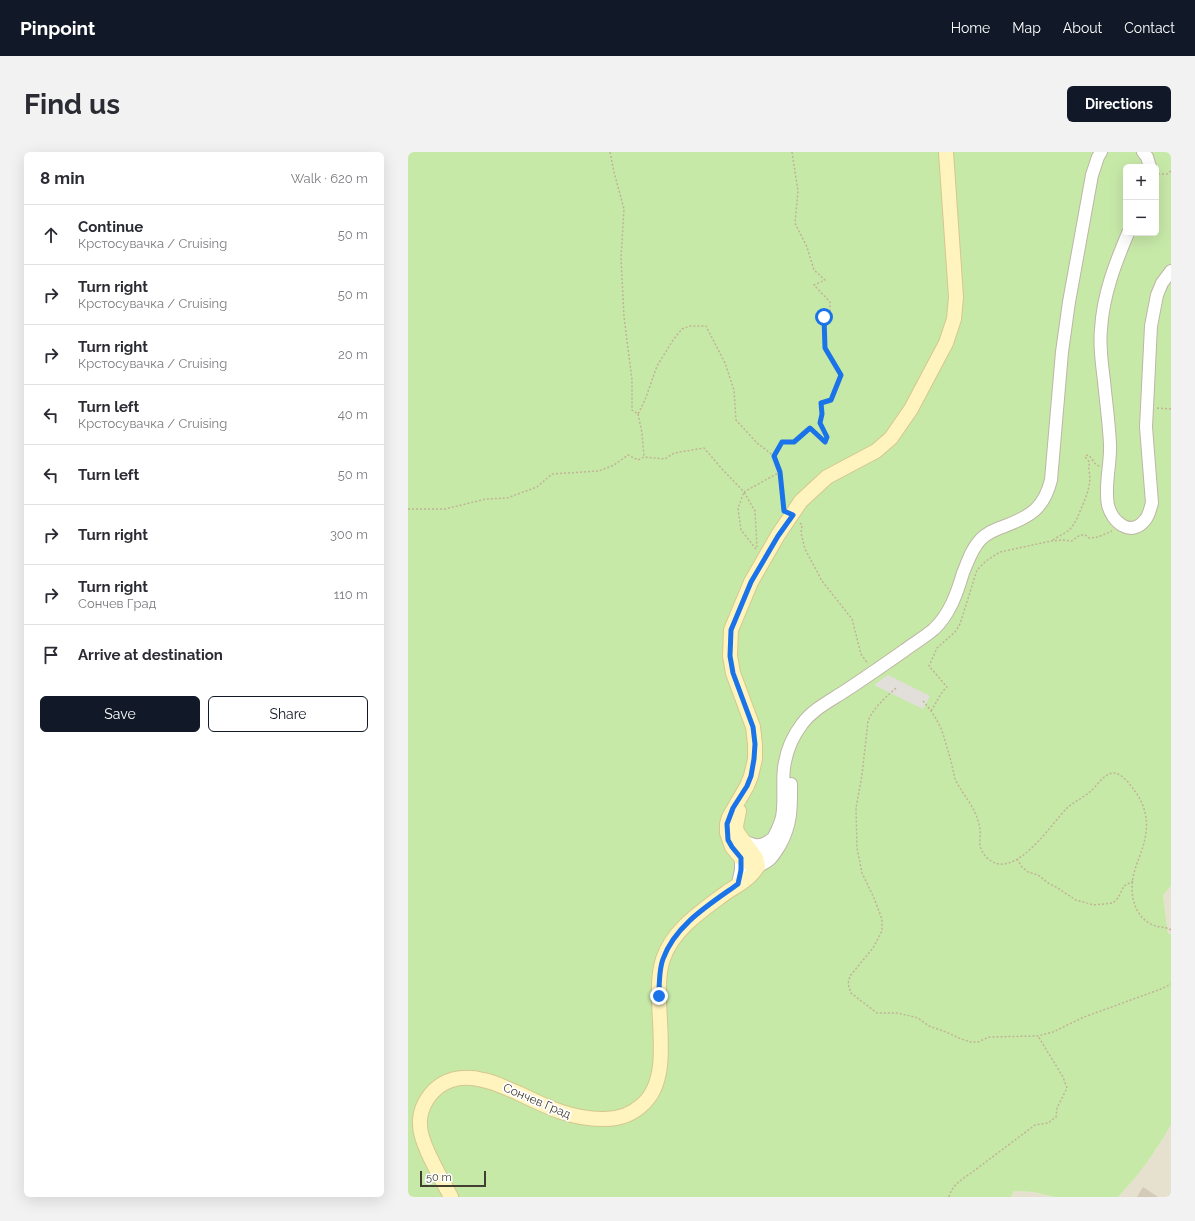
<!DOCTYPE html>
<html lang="en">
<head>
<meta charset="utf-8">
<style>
	:root { --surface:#fff; --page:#f2f2f3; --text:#2b2b33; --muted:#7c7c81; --line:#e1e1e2; --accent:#111827 }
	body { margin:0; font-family:Raleway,sans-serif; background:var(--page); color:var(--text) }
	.controls { position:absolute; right:12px; top:12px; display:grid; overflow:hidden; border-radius:6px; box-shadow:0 4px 16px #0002 }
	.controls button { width:36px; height:36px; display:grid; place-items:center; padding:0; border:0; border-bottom:1px solid var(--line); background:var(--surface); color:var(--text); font:20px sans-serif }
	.scale { position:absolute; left:12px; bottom:10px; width:66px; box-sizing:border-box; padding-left:4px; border:2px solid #433e32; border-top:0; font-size:11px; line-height:14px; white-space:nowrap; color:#433e32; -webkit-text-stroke:3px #fff; paint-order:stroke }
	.stop { position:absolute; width:12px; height:12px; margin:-9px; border:3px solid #1a73e8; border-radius:50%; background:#fff }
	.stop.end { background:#1a73e8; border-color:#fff; box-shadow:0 1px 4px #0008 }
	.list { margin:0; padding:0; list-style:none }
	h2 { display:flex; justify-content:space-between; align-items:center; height:52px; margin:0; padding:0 16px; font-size:17px }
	h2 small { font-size:13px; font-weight:400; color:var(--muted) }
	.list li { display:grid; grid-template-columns:26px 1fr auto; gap:12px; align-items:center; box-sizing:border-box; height:60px; padding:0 16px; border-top:1px solid var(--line) }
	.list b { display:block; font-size:15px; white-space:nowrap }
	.list p { margin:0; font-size:13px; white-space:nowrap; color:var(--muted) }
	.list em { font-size:13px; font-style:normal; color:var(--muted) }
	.actions { display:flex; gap:8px; padding:12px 16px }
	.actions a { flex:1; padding:9px 0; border:1px solid var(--accent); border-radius:6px; text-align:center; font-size:14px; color:var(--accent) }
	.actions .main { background:var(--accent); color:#fff }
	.icon { flex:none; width:22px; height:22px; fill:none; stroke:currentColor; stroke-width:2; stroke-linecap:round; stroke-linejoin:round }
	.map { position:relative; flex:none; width:763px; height:1045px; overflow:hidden; border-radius:6px }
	header { display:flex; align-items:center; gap:24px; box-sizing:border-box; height:56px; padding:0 20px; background:var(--accent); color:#fff }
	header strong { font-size:19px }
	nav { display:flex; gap:22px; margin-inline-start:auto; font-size:14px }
	.intro { display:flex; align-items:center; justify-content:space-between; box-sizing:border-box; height:96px; padding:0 24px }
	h1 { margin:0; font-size:28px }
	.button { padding:10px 18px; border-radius:6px; background:var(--accent); color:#fff; font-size:14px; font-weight:700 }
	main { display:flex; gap:24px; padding:0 24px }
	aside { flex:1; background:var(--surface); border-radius:6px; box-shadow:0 4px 16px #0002 }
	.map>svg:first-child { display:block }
	.residential { fill:#e6e0cf }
	.green { fill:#c7e9a8; fill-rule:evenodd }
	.parking { fill:#e2dfdb }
	.building { fill:#d3cab7 }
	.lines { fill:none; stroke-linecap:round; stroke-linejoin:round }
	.tertiary-casing { stroke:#bdb6a4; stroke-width:14 }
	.secondary-casing { stroke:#d4c78f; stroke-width:16 }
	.path { stroke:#c0b395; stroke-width:1.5; stroke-dasharray:2 2; stroke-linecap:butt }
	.tertiary { stroke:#fff; stroke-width:12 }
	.secondary { stroke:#fff4be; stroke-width:14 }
	.route { stroke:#1a73e8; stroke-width:5 }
	.labels { text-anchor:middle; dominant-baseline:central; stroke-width:3.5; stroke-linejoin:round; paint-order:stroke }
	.street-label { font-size:12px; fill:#433e32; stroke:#fff }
</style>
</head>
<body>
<header>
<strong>Pinpoint</strong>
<nav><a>Home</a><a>Map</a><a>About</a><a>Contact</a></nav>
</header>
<div class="intro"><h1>Find us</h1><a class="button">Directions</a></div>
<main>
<aside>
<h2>8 min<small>Walk · 620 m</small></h2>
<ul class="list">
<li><svg class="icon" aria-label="ahead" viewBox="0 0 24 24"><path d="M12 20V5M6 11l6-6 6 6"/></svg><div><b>Continue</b><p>Крстосувачка / Cruising</p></div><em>50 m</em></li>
<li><svg class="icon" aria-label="right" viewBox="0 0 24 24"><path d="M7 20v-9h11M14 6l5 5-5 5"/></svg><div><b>Turn right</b><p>Крстосувачка / Cruising</p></div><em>50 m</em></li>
<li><svg class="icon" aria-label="right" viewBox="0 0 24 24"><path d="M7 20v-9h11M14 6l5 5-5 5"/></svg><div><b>Turn right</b><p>Крстосувачка / Cruising</p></div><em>20 m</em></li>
<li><svg class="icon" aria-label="left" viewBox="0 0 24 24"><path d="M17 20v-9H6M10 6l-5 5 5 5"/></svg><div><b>Turn left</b><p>Крстосувачка / Cruising</p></div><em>40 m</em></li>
<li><svg class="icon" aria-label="left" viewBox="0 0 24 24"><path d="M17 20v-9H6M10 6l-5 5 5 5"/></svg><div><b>Turn left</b></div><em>50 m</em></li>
<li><svg class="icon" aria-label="right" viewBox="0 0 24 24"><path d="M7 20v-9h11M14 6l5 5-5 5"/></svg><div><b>Turn right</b></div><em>300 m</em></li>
<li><svg class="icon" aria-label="right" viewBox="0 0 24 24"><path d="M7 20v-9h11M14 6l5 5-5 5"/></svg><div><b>Turn right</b><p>Сончев Град</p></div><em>110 m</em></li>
<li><svg class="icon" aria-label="arrive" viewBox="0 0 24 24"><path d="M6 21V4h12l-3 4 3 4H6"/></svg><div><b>Arrive at destination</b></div></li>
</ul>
<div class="actions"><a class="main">Save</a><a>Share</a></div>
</aside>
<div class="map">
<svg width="763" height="1045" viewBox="0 0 763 1045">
	<rect width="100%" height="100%" fill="#f2eee2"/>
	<!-- residential -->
	<path class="residential" d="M763 734V782L760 781 755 743Z
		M763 973V1045H710L721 1033 748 998Z
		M606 1039 625 1040 646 1045H603Z"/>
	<!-- green -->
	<path class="green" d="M0 0H763V734L755 743 760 781 763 782V973C748 999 731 1023 710 1045H646L625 1040 606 1039 603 1045H0ZM718 15H748V81H718Z"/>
	<!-- parking -->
	<path class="parking" d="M480 523 522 544 515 557 466 533Z"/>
	<!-- building -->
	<path class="building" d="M735 1035 750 1045H729Z"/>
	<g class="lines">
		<defs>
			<path id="tertiary" d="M735 0 739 5 742 15
				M720 81C707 112 695 143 693 177 691 194 694 212 696 229 698 250 701 271 702 292 703 312 696 334 700 353 704 370 723 386 737 368 741 364 742 357 744 351L738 275 743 174 749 143 754 131 763 119
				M334 688C346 694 353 696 364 687
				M350 714C357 697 370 683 374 665 377 649 374 632 376 616 378 600 384 585 394 572 405 557 422 549 437 539 457 526 477 512 497 498 506 491 517 485 526 477 542 462 549 441 555 421 560 409 564 396 573 387 580 380 588 377 597 374 623 364 636 356 643 328L654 200 661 150 684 23 690 5 693 0
				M350 714C363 709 365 704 372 693 384 671 383 655 383 632
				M330 732 333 718V706"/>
			<path id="secondary" d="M331 659 328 674 329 680 348 706 350 714
				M350 714 343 712 333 706 324 695 319 681V672L321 665 339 634 343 624 347 607V592L345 575 325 521 322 504 323 478 343 430 370 383 393 349 419 325 468 299 483 286 503 257 538 191 546 167 548 145 538 0
				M43 1045C34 1027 12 992 12 973 11 958 19 944 30 935 43 925 60 924 75 928 87 930 97 936 108 940 137 954 164 968 197 967 211 967 223 963 234 953 270 922 241 849 255 807 265 777 295 758 319 740 327 735 336 730 342 724 345 721 348 717 350 714"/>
		</defs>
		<!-- tertiary casing -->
		<use href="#tertiary" class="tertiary-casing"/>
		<!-- secondary casing -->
		<use href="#secondary" class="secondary-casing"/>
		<!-- path -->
		<path class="path" d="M202 0 206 20 216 57 213 106 216 165 224 228V258L230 262 237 248 249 214 265 188 274 177 282 174H298L317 211 326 238 328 268 349 291 366 304 372 320
			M750 22H759L763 19
			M749 256 763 257
			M230 262 234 281 236 305
			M366 304 374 290H386L402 276 417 290 419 285 412 271 414 262 413 251 423 248 433 223 417 196 416 165 422 161V150L406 133 417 128 406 118 399 95 387 71 390 39 384 0
			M0 357H37L78 347 99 346 129 335 144 322 191 319 206 313 220 303 230 308 236 305 257 307 266 301 296 296 315 318 336 340 372 320 375 354
			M392 371 394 373 393 381 397 397 414 429 444 467 453 502 460 512
			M645 388C650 384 659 381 663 376 668 370 670 364 673 357 678 345 684 332 681 319 680 312 684 311 677 305L679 303C685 305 684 311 691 314
			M348 397 333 378 330 356 336 340 347 359 349 395
			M488 536C477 546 466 555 460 569L454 623 448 656 449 696 454 721 466 746 474 767V779L465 796 442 824 440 832 443 841 469 861H490L510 866 521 874 538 880 553 887 563 890H570L581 885 630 884 645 880 676 865 753 837 763 832
			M515 549C525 560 534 575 537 589 540 599 543 608 545 618 546 621 546 624 547 627 554 642 566 653 570 669 571 672 572 675 572 678 573 685 570 692 574 699 576 704 582 709 587 711 612 720 643 673 658 657 665 650 675 646 683 639 689 634 696 621 706 621 713 621 722 632 726 638 737 652 741 669 737 686 735 698 729 709 726 721 721 739 725 763 743 772 749 776 757 774 763 778
			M523 559C529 550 532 541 539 535L521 514 529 496 547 480 552 472 569 418 578 409 592 400 643 389 655 388 664 389 672 383H677L681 386 690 385 704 379
			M609 707 614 715 620 720 630 723 640 731 648 735 668 748 686 753 705 751 710 746 716 734 725 729
			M541 1045C544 1033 553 1028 563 1021L627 973 640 971 648 965 649 956 659 936 655 925 630 884"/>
		<!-- tertiary -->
		<use href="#tertiary" class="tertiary"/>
		<!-- secondary -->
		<use href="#secondary" class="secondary"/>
	</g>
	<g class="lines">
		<!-- route -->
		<path class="route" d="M251 844C251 832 251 818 255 807 267 773 302 752 330 732L333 718V706L324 695 320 688 319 672 325 656 339 634 343 624 346 607 347 592 345 575 325 521 322 504 323 478 343 430 370 384 385 363 376 359 372 320 366 304 374 290H386L402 276 417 290 419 285 412 271 414 262 413 251 423 248 433 223 417 196 416 165"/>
	</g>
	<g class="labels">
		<!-- street labels -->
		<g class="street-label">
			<text transform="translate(129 949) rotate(23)">Сончев Град</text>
		</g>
	</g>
</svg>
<div class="controls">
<button>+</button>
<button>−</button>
</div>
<div class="scale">50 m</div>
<div class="stop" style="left:416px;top:165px"></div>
<div class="stop end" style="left:251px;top:844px"></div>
</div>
</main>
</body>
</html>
